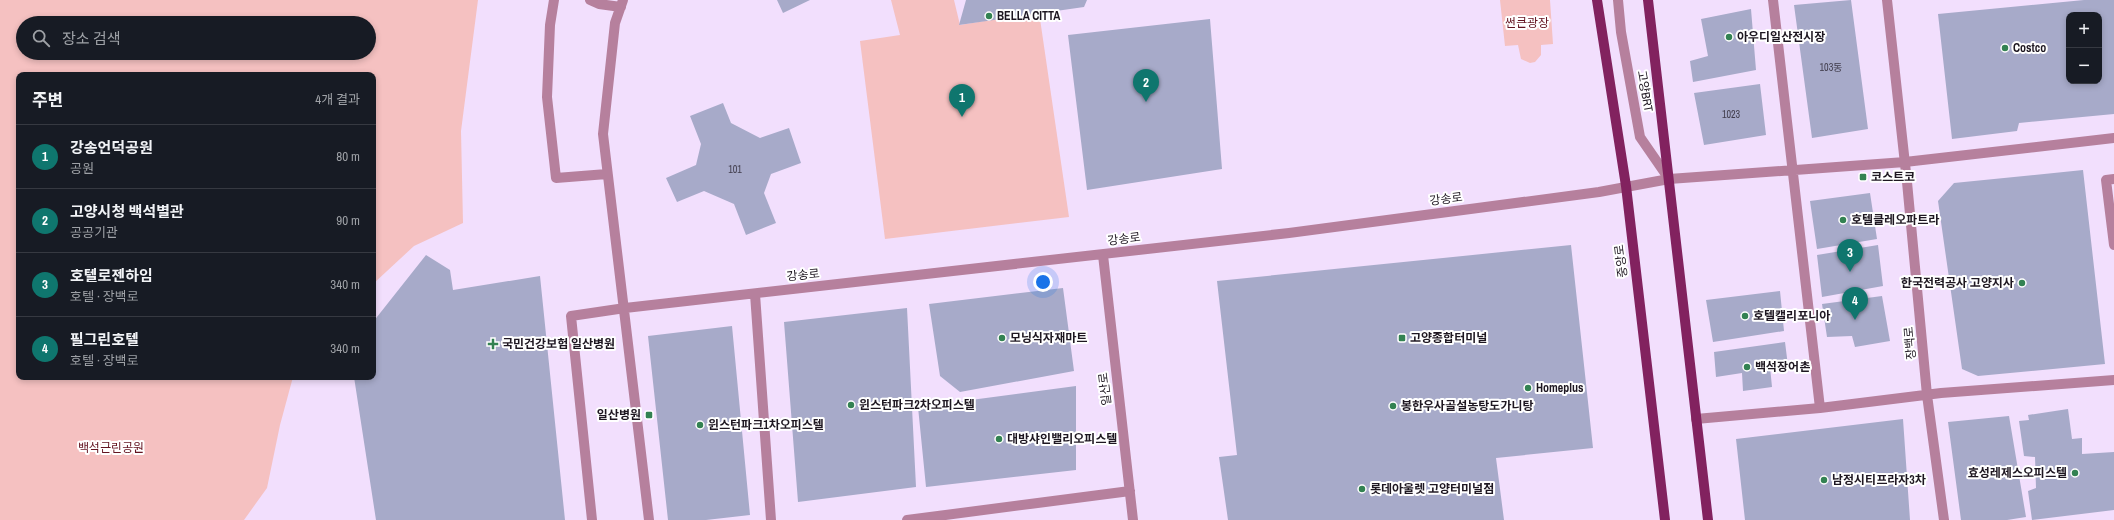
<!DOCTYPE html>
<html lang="ko">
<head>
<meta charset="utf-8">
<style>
	:root { --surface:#171b24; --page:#242831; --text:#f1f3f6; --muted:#9ea1a6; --line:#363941; --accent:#0f766e }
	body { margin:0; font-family:"Archivo Narrow","Noto Sans KR",sans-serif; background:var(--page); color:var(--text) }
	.controls { position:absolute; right:12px; top:12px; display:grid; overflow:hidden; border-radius:8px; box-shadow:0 2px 6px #0003 }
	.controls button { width:36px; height:36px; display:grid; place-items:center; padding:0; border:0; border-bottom:1px solid var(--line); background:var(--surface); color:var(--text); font:20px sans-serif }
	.you { position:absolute; left:1043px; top:282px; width:14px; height:14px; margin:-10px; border:3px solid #fff; border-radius:50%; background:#1a73e8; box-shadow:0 0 0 6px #1a73e833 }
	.badge { display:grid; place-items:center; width:26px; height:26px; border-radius:50%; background:var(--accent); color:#fff; font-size:13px; font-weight:700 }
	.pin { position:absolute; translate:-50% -33px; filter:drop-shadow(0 1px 2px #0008) }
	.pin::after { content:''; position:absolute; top:21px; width:14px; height:12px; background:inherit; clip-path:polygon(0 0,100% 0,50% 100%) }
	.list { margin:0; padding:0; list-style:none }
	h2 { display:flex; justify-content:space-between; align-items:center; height:52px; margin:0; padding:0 16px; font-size:17px }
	h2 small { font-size:13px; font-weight:400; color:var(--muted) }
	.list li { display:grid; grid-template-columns:26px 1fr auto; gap:12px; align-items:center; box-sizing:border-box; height:64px; padding:0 16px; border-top:1px solid var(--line) }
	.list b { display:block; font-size:15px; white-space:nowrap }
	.list p { margin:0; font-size:13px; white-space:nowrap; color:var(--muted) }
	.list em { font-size:13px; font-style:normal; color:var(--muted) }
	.icon { flex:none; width:22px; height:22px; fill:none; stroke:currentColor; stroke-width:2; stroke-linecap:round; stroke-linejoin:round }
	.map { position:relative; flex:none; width:2114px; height:520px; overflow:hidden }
	.search { position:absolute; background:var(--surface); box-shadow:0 2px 6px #0003; left:16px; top:16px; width:360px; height:44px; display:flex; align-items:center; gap:10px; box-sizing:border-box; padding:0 14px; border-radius:22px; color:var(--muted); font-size:15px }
	.panel { position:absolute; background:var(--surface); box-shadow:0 2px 6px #0003; left:16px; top:72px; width:360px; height:308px; border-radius:8px }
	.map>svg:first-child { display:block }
	.green { fill:#f5c1c1; fill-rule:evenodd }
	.building { fill:#a7aac9; fill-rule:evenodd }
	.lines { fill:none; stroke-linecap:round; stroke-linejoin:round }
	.minor { stroke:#b6809d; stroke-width:10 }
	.major { stroke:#82225f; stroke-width:10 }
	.poi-dot { fill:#338252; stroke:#fff; stroke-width:1.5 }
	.labels { text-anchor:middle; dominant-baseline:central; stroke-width:4; stroke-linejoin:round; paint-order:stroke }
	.number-label { font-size:10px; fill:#403c4b }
	.poi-label { font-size:12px; font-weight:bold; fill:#1e1721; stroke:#fff; text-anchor:start }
	.park-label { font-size:12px; fill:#631320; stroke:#fff }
	.street-label { font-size:12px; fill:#1e1721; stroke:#fff }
</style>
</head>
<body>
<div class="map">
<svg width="2114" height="520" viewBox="0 0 2114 520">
	<rect width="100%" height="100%" fill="#f2dffd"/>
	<!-- green -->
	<path class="green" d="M0 0H478L461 131 463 223 414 246 373 284V75H19V377H293L280 425 267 488 244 520H0ZM23 23H369V53H23Z
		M891 0H954L960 25 1039 12 1069 217 885 239 860 41 900 35Z
		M1500 0H1550L1553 44 1541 45V55L1535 62 1530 63 1521 59 1518 45 1505 46Z"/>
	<!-- building -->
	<path class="building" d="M777 0H810L783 13Z
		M966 0H1087L1084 7 959 25Z
		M1851 0 1868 129 1812 138 1794 5Z
		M2084 0H2114V114L2019 123 2017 131 1952 139 1938 14ZM2069 15H2099V81H2069Z
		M1751 9 1756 70 1693 82 1690 61 1708 56 1701 19Z
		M1210 19 1222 169 1087 190 1068 35Z
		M1760 84 1766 135 1704 145 1694 93Z
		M723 103 731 123 760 138 789 128 801 163 771 174 764 193 776 223 746 235 734 204 704 191 677 202 666 178 696 165 701 144 690 116Z
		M2083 170 2105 364 1978 376 1962 369 1938 201 1954 183Z
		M1870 193 1877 239 1817 249 1810 201Z
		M1571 245 1593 448 1496 458 1504 520H1228L1219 457 1237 455 1217 281Z
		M1878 245 1883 286 1822 297 1817 255Z
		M426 255 450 270 453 290 540 276 565 520H376L354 377H373V322Z
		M1063 288 1074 371 960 392 940 376 929 304Z
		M1780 291 1784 331 1713 342 1706 300Z
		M1882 296 1890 341 1855 347 1852 336 1827 337 1822 304Z
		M907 308 916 487 798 502 784 322Z
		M732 326 750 515 706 520H668L648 336Z
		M1785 342 1788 366 1770 367 1772 387 1743 391 1742 373 1716 377 1714 352Z
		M1076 386V470L926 487 918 407Z
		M2068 409 2072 439 2082 438V454L2114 452V510L2032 520 2028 491 2036 488 2035 457 2024 456 2019 421 2029 420 2028 415Z
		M2009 416 2026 517 2007 520H1961L1948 422Z
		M1903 419 1910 520H1745L1736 439Z"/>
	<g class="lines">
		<!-- minor -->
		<path class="minor" d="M554 0 550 25 547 97 556 178 607 174
			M590 0 599 4 621 7
			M623 0 615 23 603 134 649 520
			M1618 0 1621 32 1640 137 1669 179
			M1773 0 1820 408 1941 393 2114 380
			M1887 0 1907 182 1927 395 1944 520
			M2114 179 2106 180 2114 245
			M1103 255 1133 520
			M755 294 771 520
			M1696 419 1820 408
			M592 520 571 316 625 308 1289 233 1599 192 1669 179 1905 162 2114 138
			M907 520 1130 491"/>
		<!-- major -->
		<path class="major" d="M1597 0 1626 186 1665 520
			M1648 0 1708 520"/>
	</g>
	<!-- markers -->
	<g class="poi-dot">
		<circle cx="989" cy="16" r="4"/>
		<circle cx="1729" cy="37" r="4"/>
		<circle cx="2005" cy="48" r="4"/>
		<rect x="1859" y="173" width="8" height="8" rx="2"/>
		<circle cx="1843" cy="220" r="4"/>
		<circle cx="2022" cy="283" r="4"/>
		<circle cx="1745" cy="316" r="4"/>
		<circle cx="1002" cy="338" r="4"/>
		<rect x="1398" y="334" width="8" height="8" rx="2"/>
		<path d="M491 338h4v4h4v4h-4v4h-4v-4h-4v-4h4z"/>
		<circle cx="1747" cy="367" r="4"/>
		<circle cx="1528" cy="388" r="4"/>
		<circle cx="851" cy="405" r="4"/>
		<circle cx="1393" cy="406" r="4"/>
		<rect x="645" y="411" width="8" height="8" rx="2"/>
		<circle cx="700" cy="425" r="4"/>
		<circle cx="999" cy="439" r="4"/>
		<circle cx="2075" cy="473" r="4"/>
		<circle cx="1824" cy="480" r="4"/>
		<circle cx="1362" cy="489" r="4"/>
	</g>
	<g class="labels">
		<!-- number labels -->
		<g class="number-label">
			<text x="1831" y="67">103동</text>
			<text x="1731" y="114">1023</text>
			<text x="735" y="169">101</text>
		</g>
		<!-- poi labels -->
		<g class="poi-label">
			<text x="997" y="16">BELLA CITTA</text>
			<text x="1737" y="37">아우디일산전시장</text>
			<text x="2013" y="48">Costco</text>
			<text x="1871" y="177">코스트코</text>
			<text x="1851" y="220">호텔클레오파트라</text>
			<text x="2014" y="283" text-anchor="end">한국전력공사 고양지사</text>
			<text x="1753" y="316">호텔캘리포니아</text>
			<text x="1010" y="338">모닝식자재마트</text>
			<text x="1410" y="338">고양종합터미널</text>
			<text x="502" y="344">국민건강보험 일산병원</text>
			<text x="1755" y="367">백석장어촌</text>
			<text x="1536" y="388">Homeplus</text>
			<text x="859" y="405">윈스턴파크2차오피스텔</text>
			<text x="1401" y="406">봉한우사골설농탕도가니탕</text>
			<text x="641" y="415" text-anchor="end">일산병원</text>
			<text x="708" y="425">윈스턴파크1차오피스텔</text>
			<text x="1007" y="439">대방샤인밸리오피스텔</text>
			<text x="2067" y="473" text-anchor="end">효성레제스오피스텔</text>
			<text x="1832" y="480">남정시티프라자3차</text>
			<text x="1370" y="489">롯데아울렛 고양터미널점</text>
		</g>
		<!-- park labels -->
		<g class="park-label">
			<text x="1527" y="23">썬큰광장</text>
			<text x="111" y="448">백석근린공원</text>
		</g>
		<!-- street labels -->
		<g class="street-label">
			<text transform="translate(1645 91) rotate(80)">고양BRT</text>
			<text transform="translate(1446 199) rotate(-7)">강송로</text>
			<text transform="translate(1124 239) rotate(-7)">강송로</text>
			<text transform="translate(1621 261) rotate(-97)">중앙로</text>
			<text transform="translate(803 275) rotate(-6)">강송로</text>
			<text transform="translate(1910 343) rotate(-95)">장백로</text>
			<text transform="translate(1105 389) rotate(-97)">일산로</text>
		</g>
	</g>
</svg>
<div class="controls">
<button>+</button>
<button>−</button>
</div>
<div class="you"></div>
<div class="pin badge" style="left:962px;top:117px">1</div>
<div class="pin badge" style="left:1146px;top:102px">2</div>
<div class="pin badge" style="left:1850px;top:272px">3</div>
<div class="pin badge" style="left:1855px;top:320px">4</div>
<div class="search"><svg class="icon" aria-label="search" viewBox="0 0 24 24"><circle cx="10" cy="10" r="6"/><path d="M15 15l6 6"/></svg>장소 검색</div>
<section class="panel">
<h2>주변<small>4개 결과</small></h2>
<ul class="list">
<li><span class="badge">1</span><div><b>강송언덕공원</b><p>공원</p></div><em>80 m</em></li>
<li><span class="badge">2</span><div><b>고양시청 백석별관</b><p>공공기관</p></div><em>90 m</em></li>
<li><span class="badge">3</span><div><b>호텔로젠하임</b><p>호텔 · 장백로</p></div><em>340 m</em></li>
<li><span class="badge">4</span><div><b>필그린호텔</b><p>호텔 · 장백로</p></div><em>340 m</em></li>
</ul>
</section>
</div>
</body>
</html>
